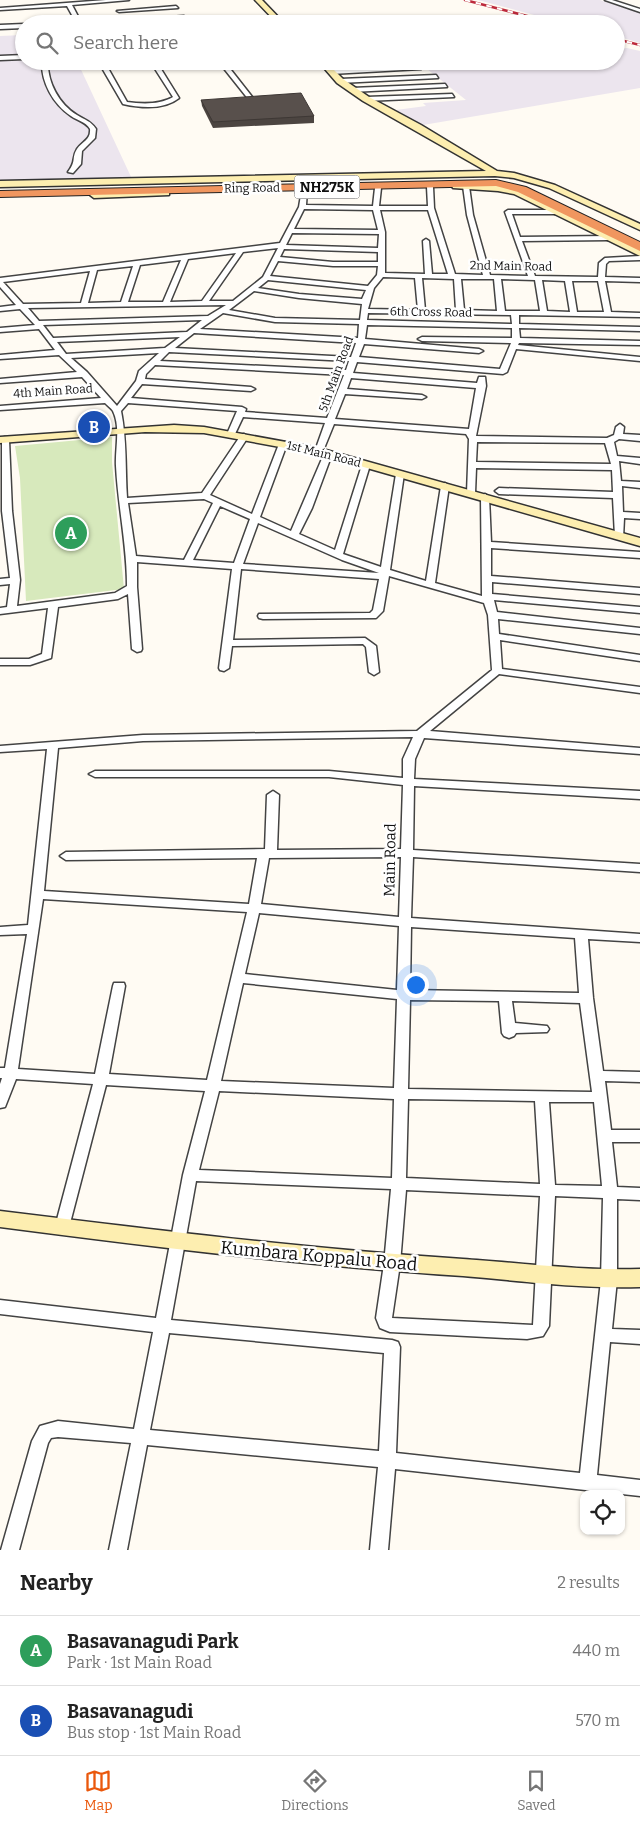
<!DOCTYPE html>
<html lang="en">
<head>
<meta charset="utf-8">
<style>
	:root { --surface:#fff; --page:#f6f6f6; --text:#222; --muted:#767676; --line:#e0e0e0; --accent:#ea580c }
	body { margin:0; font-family:Bitter,serif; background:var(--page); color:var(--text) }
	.controls { position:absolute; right:15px; bottom:15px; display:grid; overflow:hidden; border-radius:10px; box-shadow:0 1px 4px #0004 }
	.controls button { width:45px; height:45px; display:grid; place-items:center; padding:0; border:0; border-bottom:1px solid var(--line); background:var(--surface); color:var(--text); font:25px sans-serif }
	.you { position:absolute; left:415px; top:984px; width:18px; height:18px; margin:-12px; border:4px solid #fff; border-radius:50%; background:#1a73e8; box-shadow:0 0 0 8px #1a73e833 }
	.badge { display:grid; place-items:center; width:32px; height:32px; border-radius:50%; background:var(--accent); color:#fff; font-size:16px; font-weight:700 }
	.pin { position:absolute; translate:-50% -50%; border:2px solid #fff; box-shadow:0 1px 5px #0006 }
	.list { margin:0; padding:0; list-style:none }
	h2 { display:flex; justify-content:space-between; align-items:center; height:65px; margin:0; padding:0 20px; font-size:21px }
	h2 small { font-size:16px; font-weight:400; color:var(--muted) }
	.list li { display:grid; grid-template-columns:32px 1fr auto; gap:15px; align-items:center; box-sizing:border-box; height:70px; padding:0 20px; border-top:1px solid var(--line) }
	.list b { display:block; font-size:19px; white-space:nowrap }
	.list p { margin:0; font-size:16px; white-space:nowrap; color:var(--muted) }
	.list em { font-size:16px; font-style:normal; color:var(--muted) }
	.icon { flex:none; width:28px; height:28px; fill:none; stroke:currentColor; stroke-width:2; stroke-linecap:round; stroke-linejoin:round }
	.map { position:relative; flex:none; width:640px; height:1550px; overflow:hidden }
	.search { position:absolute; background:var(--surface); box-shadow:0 1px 4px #0004; left:15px; right:15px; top:15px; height:55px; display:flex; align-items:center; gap:12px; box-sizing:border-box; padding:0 18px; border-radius:28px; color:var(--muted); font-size:19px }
	.sheet { height:205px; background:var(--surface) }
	nav { display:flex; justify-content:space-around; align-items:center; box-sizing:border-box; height:70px; border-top:1px solid var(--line); background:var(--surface); font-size:14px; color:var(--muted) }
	nav a { display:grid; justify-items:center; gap:2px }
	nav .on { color:var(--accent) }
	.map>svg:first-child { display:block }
	.industrial { fill:#ece5ee }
	.green { fill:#d7e9bc }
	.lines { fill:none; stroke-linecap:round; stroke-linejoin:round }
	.street-casing { stroke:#434343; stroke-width:3 }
	.secondary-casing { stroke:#323232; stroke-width:3 }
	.highway-casing { stroke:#212121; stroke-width:2 }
	.street { fill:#fff; fill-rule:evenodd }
	.secondary { fill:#fdeeb0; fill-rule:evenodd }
	.highway { fill:#f0965f; fill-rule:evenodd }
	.rail-casing { stroke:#bd2a3c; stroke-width:2.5 }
	.rail { stroke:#fff; stroke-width:2; stroke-dasharray:5.5; stroke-linecap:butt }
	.wall { fill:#4c4541 }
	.building { fill:#58504c; stroke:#3e3835 }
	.labels { text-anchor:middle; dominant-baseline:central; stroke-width:5; stroke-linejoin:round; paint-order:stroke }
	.far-street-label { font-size:12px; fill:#101010; stroke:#fff }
	.shield { fill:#fff; stroke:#585858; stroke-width:1 }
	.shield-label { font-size:14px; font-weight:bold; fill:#101010 }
	.street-label { font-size:15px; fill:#101010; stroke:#fff }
	.near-street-label { font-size:18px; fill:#101010; stroke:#fff }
</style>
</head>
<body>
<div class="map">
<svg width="640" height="1550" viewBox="0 0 640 1550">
	<rect width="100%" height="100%" fill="#fffbf3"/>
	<!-- industrial -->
	<path class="industrial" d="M478 0H600L640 13V43L616 36V24H568Z
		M24 35V61H77L132 179 0 181V36Z
		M627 48 640 51V88L423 125 396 110 426 106 423 103 466 100 427 69 500 61H616V49Z"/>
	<!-- green -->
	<path class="green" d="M112 437V462L124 589 26 601 20 478 15 446Z"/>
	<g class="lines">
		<defs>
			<path id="street" d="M106 0H129L72 5 82 24H77L67 6 0 10V8Z
				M605 0H612L640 9V12Z
				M176 6 178 8 119 12 117 11Z
				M184 16 186 18 126 22 123 20Z
				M24 24V28L0 29V25Z
				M24 55V59L0 60V56Z
				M42 61H48C47 82 59 104 77 115 85 120 91 121 96 129L95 138 82 151 81 164 73 173 68 172C77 160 71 159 77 149 82 141 91 140 90 129 85 121 78 121 71 116 53 104 41 82 42 61Z
				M98 61H104L127 102C142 104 159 105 173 97L150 61H156L179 98C164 110 141 108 123 104Z
				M218 61H224L253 98V100H249Z
				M326 61H374L323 65 320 63Z
				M419 66 421 69 331 74 328 72 331 70Z
				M436 75 438 78 340 83 337 81 340 79Z
				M445 84 447 87 352 92 349 90 352 88Z
				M452 94 454 97 366 101 363 99 366 97Z
				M466 184 469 186 473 215 490 275 528 276 505 212 508 210H559L562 212 559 214H512L520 237 609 236 612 238 609 240 522 241 535 276 598 277 599 263 605 258 640 256V260L609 261 606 264 605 277 640 278V282L605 281 611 312 640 313V317L519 315V324L640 327V331L519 328 520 338 640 341V345L519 343 518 345 640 357V361L516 349 507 372 503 374 357 362 353 373 477 383 479 377H485L486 386 476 436 607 438 614 435 616 427 620 424 624 427 623 434 640 435V441L619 439 614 442 617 456 640 458V464L619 461 621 481 640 482V488L622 486 623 512 640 513V519L624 518 623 538 620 539 615 536 613 498 499 494 495 491 499 488 613 492 612 470 476 468 475 493 471 496 467 493 469 439 466 434 334 424 323 451 319 454 315 451 325 423 243 417 234 436H228L227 434 237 411 128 403 121 411C127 440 125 469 127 498L202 493 241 435 244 434 248 437 210 495 252 514 279 444 280 442H286L287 444 260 517 291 531 324 454 325 452H331L332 454 312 508 299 534 335 550 362 465 363 463H369L370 465 343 554 381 567 396 474 397 472H403L404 474 390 570 426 581 441 486 445 483 449 486 435 583 482 596 481 497 485 494 489 497 491 542 640 552V558L491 548V576L640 588V594L492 582V594L640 607V613L494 600 497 612 640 628V634L498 619 499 634 640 655V661L500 640 502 669 640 687V693L499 674 430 731 640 748V754L424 738 415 759 414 779 640 791V799L414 786 413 850 640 864V872L413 857 411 918 640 934V942L588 939 593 998 603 1071 640 1072V1082L605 1081 611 1130H640V1142H612L617 1187 640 1188V1200L617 1199V1280L612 1329 640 1330V1344L610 1342 597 1475 640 1480V1496L395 1469 388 1550H370L378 1467 147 1445 127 1550H109L131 1443 58 1437 51 1438 48 1443 19 1550H1L32 1441 40 1426 58 1421 134 1429 153 1332 0 1314V1300L156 1318 183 1175 205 1091 106 1085 69 1227 67 1231 62 1233 57 1231 55 1227 93 1084 16 1079 5 1107 0 1108V1084L2 1078H0V1068H5L27 934 0 935V927L28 925 47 749 0 752V746L143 735 417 731 492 670 488 615 484 603 389 576 383 611 376 618 263 619 259 618 258 616 259 614 370 613 373 610 379 579 241 569 233 640 365 638 376 646 379 672 374 675 369 672 366 647 363 644 232 646 229 668 224 671 220 670 219 668 232 569 137 562V587L142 649 141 651 137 652 132 649 128 594 118 599 58 607 51 658 30 665H0V659H29L42 654 48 608 0 614V608L7 607 10 584 0 585V579L10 578 2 511V438L5 437 9 440 12 511 20 580 17 606 115 593 127 586C127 545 118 506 116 466 115 449 121 427 113 411 111 408 107 405 105 403L0 410V406L101 398 82 377 0 383V379L77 372 59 355 0 359V355L55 350 39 329 0 332V328L35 325 20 309 0 311V307L16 305 0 287V278L280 243 299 207 302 189 307 190 306 205 373 206 375 188 378 186 381 188 379 206H428L427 187 430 185 433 187 434 208 455 274 483 275 467 215 463 186ZM304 209 373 210 378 230 294 229ZM380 210H428L448 274H432L429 241 426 239 423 241 425 274 385 273V232ZM292 233 379 234 378 248 286 245ZM278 248 263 277 233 301H209L243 252ZM284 249 378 252V262H333L280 257ZM236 253 202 301 170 302 188 259ZM181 260 163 302H128L140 265ZM278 261 333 266H378L377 275 368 286 270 276ZM133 266 121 302 88 303 97 270ZM90 271 81 303 23 304 3 282ZM383 277 415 278 418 310 368 309 374 288ZM422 278 454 279 456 310H425ZM461 279H494L497 311 464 310ZM501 279 535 280 540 311H505ZM268 280 366 290 362 299 299 294 258 288ZM542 280 565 281 570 312 547 311ZM572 281H598L604 312H577ZM254 291 299 298 362 304 360 320 275 318 229 310ZM226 305 208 316 39 321 28 308ZM223 313 275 322 359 324 358 338 200 329ZM368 313 511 315 512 324 367 320ZM202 320 187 332 53 338 43 325ZM367 325 512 328V338L422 337 418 339 422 341 511 343 500 369 359 357 364 344 479 353 483 351 479 349 365 339ZM194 333 356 343 351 357 175 348ZM180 337 165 348 66 354 57 342ZM169 352 349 361 346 370 160 361ZM159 353 139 371 136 381 117 406 87 372 71 358ZM155 365 344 375 327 418 245 412 246 409 242 407 131 398 142 384 251 391 255 389 251 387 145 379 146 374ZM351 378 476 388 469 429 335 419 345 394 422 399 426 397 422 395 347 389ZM477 442 605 443 611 464 476 462ZM204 499 213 503 184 560 136 556 128 503ZM220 506 250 519 234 563 193 560ZM258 523 342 560 379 573 243 564ZM413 737 403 759V778L329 771H95L89 774 95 777H329L403 785 401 849 277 850 279 795 273 791 267 795 265 849 66 852 60 856 66 860 257 858 249 904 44 891 58 748 143 741ZM401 857 399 917 261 904 269 858ZM43 899 247 912 207 1080 109 1074 125 986 124 983H114L113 986 95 1074 18 1069ZM259 913 399 926 397 990 245 974ZM411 927 575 938 579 993 410 990ZM243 983 397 999 394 1088 221 1081ZM410 1000 499 1001 502 1033 504 1036 509 1038 514 1036 516 1033 547 1032 549 1029 547 1026 515 1023 512 1001 580 1003 592 1092 408 1089ZM219 1091 394 1099 392 1178 199 1170ZM408 1099 535 1101 540 1184 406 1178ZM549 1102H594L602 1186 555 1185ZM196 1181 391 1189 384 1264 376 1318 380 1328 390 1332 527 1339 543 1336 549 1326 555 1196 603 1198 601 1280 580 1473 396 1453 400 1347 398 1342 392 1340 171 1320ZM406 1190 540 1196 533 1325 392 1318 400 1264ZM169 1333 384 1353 379 1451 150 1430Z"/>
			<path id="secondary" d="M255 0H262L285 24H278Z
				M318 61H325L343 79 369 97 421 125 497 171 514 173 555 185 640 224V230L549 188 514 178 495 176 0 187V181L486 171 363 101 337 83Z
				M456 183 498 185 520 190 640 249V256L514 194 498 191 453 188 452 186Z
				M166 190 169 191V195L94 198 90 195 94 192Z
				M174 425 204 427 319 448 640 538V546L318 454 204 433 145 432 0 443V437Z
				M0 1211C154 1230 308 1249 463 1259 522 1263 581 1271 640 1269V1287C581 1289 522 1281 463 1276 308 1266 154 1247 0 1227Z"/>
			<path id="highway" d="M496 180 526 187 640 242V251L518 192 496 186 0 197V191Z"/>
		</defs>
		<!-- street casing -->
		<use href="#street" class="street-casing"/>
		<!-- secondary casing -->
		<use href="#secondary" class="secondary-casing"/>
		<!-- highway casing -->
		<use href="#highway" class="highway-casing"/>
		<!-- street -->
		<use href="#street" class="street"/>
		<!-- secondary -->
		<use href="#secondary" class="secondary"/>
		<!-- highway -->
		<use href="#highway" class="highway"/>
		<defs>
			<path id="rail" d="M465 0 558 24
				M616 39 640 45"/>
		</defs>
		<!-- rail casing -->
		<use href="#rail" class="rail-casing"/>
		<!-- rail -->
		<use href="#rail" class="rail"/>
	</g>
	<!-- wall -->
	<path class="wall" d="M201 100 314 116V123L213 128 202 106Z"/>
	<!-- building -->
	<path class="building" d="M301 93 314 116 213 122 201 100Z"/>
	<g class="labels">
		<!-- far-street labels -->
		<g class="far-street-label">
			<text transform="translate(252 188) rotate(-1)">Ring Road</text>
			<text transform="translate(511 266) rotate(1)">2nd Main Road</text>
			<text transform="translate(431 312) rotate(1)">6th Cross Road</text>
			<text transform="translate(336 374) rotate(-70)">5th Main Road</text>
			<text transform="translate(53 391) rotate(-4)">4th Main Road</text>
			<text transform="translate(324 454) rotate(14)">1st Main Road</text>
		</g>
		<!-- shield labels -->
		<rect class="shield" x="294.5" y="175.5" width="65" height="23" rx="4"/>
		<g class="shield-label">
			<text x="327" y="187">NH275K</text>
		</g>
		<!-- street labels -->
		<g class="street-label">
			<text transform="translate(390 860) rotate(-89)">Main Road</text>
		</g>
		<!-- near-street labels -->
		<g class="near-street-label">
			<text transform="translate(319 1256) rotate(5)">Kumbara Koppalu Road</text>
		</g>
	</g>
</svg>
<div class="controls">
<button><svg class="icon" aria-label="locate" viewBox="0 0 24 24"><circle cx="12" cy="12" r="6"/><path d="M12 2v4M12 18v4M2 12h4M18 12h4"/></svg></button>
</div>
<div class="you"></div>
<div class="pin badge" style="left:71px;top:533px;background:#2e9e5b">A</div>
<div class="pin badge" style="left:94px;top:427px;background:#1a4fb4">B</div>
<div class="search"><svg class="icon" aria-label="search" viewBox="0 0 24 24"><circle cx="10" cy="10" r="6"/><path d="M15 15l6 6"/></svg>Search here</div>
</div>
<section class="sheet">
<h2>Nearby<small>2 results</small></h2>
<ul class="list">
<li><span class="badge" style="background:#2e9e5b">A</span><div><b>Basavanagudi Park</b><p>Park · 1st Main Road</p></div><em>440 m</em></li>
<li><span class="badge" style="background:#1a4fb4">B</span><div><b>Basavanagudi</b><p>Bus stop · 1st Main Road</p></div><em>570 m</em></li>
</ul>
</section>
<nav>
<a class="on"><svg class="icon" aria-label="map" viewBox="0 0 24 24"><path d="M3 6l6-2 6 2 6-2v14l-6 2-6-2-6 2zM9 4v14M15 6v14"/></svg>Map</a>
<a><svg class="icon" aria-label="directions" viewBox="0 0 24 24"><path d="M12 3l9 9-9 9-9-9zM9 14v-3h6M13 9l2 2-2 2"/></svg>Directions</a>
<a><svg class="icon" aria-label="saved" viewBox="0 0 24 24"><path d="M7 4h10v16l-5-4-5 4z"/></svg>Saved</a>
</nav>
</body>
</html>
